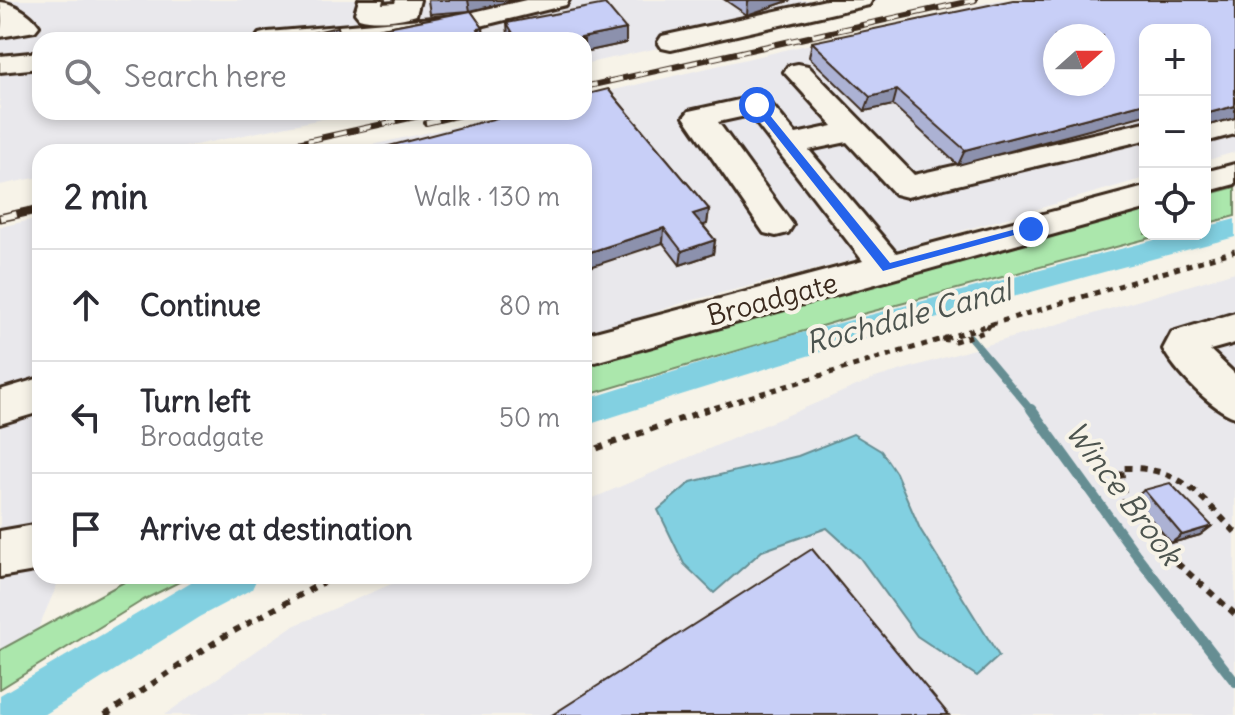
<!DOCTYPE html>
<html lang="en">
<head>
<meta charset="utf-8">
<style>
	:root { --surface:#fff; --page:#f7f7f7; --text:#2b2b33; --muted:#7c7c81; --line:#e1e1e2 }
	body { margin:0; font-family:Delius,sans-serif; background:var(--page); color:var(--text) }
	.controls { position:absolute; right:24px; top:24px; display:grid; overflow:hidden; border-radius:16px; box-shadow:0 4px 12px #0003 }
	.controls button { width:72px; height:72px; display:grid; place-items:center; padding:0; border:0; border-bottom:2px solid var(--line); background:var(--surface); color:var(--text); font:40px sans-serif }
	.compass { position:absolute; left:1043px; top:24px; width:72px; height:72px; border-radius:50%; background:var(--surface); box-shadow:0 4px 12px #0003; rotate:69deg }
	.stop { position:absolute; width:24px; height:24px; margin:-18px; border:6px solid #2563eb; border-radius:50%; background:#fff }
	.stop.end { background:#2563eb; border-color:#fff; box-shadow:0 2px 8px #0008 }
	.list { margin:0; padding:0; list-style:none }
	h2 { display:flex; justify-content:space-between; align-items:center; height:104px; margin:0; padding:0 32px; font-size:34px }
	h2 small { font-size:26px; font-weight:400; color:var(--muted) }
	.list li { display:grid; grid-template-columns:52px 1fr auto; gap:24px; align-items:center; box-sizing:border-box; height:112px; padding:0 32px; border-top:2px solid var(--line) }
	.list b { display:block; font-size:30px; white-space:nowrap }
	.list p { margin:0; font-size:26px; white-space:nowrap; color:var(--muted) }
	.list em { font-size:26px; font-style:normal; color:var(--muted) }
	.icon { flex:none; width:44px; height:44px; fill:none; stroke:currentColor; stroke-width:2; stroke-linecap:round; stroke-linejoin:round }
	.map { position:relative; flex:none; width:1235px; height:715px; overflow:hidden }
	.search { position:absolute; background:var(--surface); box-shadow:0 4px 12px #0003; left:32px; top:32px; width:560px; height:88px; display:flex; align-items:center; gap:20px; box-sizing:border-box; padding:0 28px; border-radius:24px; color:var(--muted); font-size:30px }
	.panel { position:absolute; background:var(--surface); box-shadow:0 4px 12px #0003; left:32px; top:144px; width:560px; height:440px; border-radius:24px }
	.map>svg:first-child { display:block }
	.built { fill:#e9e8ec; fill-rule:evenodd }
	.green { fill:#abe7ac; stroke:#738865; stroke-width:2 }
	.water { fill:#82d0e1; stroke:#668e93; stroke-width:2 }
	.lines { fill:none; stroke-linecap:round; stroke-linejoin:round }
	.stream-far1 { stroke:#668e93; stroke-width:7 }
	.stream { stroke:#668e93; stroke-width:10 }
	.canal { fill:#82d0e1; fill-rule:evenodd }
	.minor-casing { stroke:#3b2a1e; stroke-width:6 }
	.path-far1 { stroke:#3b2a1e; stroke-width:5; stroke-dasharray:6 6; stroke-linecap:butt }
	.path { stroke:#3b2a1e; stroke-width:6; stroke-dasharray:7 7; stroke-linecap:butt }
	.minor { fill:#f7f3e8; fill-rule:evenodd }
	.rail-far1-casing { stroke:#3b2a1e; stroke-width:6 }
	.rail-casing { stroke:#3b2a1e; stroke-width:9 }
	.rail-far1 { stroke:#f7f3e8; stroke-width:4; stroke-dasharray:13; stroke-linecap:butt }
	.rail { stroke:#f7f3e8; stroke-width:6; stroke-dasharray:17; stroke-linecap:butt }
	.wall { fill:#acb2d4; stroke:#3b2a1e; stroke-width:2 }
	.shaded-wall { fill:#8c91ad; stroke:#3b2a1e; stroke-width:2 }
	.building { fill:#c8cff7; stroke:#3b2a1e; stroke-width:2; fill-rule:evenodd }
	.route { fill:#2563eb }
	.labels { text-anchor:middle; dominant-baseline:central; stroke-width:8; stroke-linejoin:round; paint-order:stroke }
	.street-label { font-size:28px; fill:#3b2a1e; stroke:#f7f3e8 }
	.water-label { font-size:30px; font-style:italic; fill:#4d544f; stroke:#f7f3e8 }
</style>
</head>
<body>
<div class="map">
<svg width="1235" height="715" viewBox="0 0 1235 715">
	<rect width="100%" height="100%" fill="#f7f3e8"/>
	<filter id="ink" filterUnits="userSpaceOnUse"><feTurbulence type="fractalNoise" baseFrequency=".0125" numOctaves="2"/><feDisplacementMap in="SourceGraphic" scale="16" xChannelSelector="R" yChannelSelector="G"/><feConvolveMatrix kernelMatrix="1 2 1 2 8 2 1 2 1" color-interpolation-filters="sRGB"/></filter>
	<g filter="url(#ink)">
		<!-- built -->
		<path class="built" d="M0 0H880L584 64V40H40V112H356L161 152H40V177L0 185Z
			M999 0H1235V152L1205 161V30H1145V178L906 247 682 303 584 336V152H340L520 112H584V97ZM1055 36H1103V84H1055Z
			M40 218V576H61L33 640 0 659V227Z
			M1235 272V715H164L291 627 410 576H584V502L875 378Z"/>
		<!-- green -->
		<path class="green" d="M1235 187V216L1205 224V195Z
			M1145 210V234H1165L855 316 584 396V359Z
			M135 576H191L145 599 0 689V650Z"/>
		<!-- water -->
		<path class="water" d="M853 434 881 451 896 473 920 529 999 656 977 676 917 636 860 558 827 528 762 551 714 593 684 564 658 510 691 482 798 456Z"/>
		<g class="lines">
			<!-- stream-far1 -->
			<path class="stream-far1" d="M970 337 1032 411"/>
			<!-- stream -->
			<path class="stream" d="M1031 409 1135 553 1235 682"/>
			<!-- canal -->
			<path class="canal" d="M1235 219V237C1015 295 800 355 584 426V400L771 341 1177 234H1205V227Z
				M201 576H258L252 589 199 617 44 715H0V695Z"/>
			<defs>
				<path id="minor" d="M359 0H383L382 4 395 3 396 0H420L416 15C399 20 376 23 359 18L355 13Z
					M526 0H569L566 5 456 32 359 40H255L259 34 268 32 456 16Z
					M826 0H872L869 5 860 7 671 50 662 48 658 42 662 36Z
					M0 2C14 3 31 14 39 26L35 31 0 37 2 21Z
					M40 52V68L0 72V56Z
					M798 64 808 66 914 175 1145 122V140L907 197 895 194 847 142 809 150 896 253 1145 187V209L584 365V335L863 261 750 115 718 122 793 225 788 233 776 236 764 233 684 117 689 111 757 96 767 99 796 134 833 126 784 72 788 66Z
					M1235 115V134L1205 142V123Z
					M1235 164V184L1205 192V172Z
					M1235 313V343L1210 350 1235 374V417C1211 409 1175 371 1163 349L1172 332Z
					M40 378V412L0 424V390Z
					M40 524V570L0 577V531Z"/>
			</defs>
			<!-- minor casing -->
			<use href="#minor" class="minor-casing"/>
			<!-- path-far1 -->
			<path class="path-far1" d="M942 339 955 341 985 332 990 324
				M703 411 1235 251"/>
			<!-- path -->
			<path class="path" d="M584 453 709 409
				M1235 532C1198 493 1179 466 1121 468L1125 505 1159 547 1235 614
				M105 715 223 637 335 576"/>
			<!-- minor -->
			<use href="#minor" class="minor"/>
			<defs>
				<path id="rail-far1" d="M584 87 975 0
					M426 123 473 112
					M257 152 437 112"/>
				<path id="rail" d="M0 218 40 209"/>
			</defs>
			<!-- rail-far1 casing -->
			<use href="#rail-far1" class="rail-far1-casing"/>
			<!-- rail casing -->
			<use href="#rail" class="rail-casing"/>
			<!-- rail-far1 -->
			<use href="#rail-far1" class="rail-far1"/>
			<!-- rail -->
			<use href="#rail" class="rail"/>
		</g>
		<!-- wall -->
		<path class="wall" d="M428 0H516L471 11 483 28 484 40H304L341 36 470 11 430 14Z
			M725 0H791L747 15Z
			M1235 0V118L1205 126V30L958 165 893 105 865 111 809 57 812 42Z
			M507 23 626 43 584 52V40H510L508 37Z
			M608 89 709 209 707 224 703 225 715 240 713 254 680 265 663 243Z
			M1144 490 1212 526 1200 535 1171 543 1134 499Z"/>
		<!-- shaded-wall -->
		<path class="shaded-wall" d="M468 0H516L470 11Z
			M750 0H791L747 15 748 1Z
			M483 28 484 40H473L478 29Z
			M626 29V43L584 52V40H571Z
			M897 90 893 105 865 111 870 97Z
			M1145 103V115L958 165 965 150Z
			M1235 106V118L1205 126V114Z
			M709 209 707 224 692 229 693 214Z
			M664 228 663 243 584 269V254Z
			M715 240 713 254 680 265 682 251Z
			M1212 526 1200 535 1171 543 1182 535Z"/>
		<!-- building -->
		<path class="building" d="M1013 0H1235V106L1205 114V30H1145V103L965 150 897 90 870 97 812 42ZM1055 36H1103V84H1055Z
			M605 4 626 29 571 40H517L507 23Z
			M471 11 483 28 478 29 482 38 473 40H304L303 35 338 27 340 36Z
			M608 89 709 209 693 214 715 240 682 251 664 228 584 254V152H366L520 112H584V95Z
			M1170 483 1212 526 1182 535 1144 490Z
			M812 549 949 715H552Z"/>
	</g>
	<!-- route -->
	<path class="route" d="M753 103H760L890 263 1031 225 1036 229 883 271 753 107Z"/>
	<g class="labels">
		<!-- street labels -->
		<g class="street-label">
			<text transform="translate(772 299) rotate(-15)">Broadgate</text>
		</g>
		<!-- water labels -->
		<g class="water-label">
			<text transform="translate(908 316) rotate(-15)">Rochdale Canal</text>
			<text transform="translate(1124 493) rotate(53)">Wince Brook</text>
		</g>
	</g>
</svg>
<div class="controls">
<button>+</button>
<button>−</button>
<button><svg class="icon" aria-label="locate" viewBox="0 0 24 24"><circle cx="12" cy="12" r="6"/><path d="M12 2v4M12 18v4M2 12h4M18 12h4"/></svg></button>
</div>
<svg class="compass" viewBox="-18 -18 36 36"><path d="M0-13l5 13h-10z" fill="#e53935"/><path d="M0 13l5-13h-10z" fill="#7c7c81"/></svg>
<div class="stop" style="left:757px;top:105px"></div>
<div class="stop end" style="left:1031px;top:229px"></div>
<div class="search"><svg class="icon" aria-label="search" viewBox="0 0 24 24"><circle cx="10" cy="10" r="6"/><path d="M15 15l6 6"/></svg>Search here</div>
<section class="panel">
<h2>2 min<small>Walk · 130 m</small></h2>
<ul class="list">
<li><svg class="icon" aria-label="ahead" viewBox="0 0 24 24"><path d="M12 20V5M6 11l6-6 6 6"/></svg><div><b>Continue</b></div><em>80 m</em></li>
<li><svg class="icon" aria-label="left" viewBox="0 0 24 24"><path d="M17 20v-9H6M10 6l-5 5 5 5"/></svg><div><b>Turn left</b><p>Broadgate</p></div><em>50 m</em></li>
<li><svg class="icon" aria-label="arrive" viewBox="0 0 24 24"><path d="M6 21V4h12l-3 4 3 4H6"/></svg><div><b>Arrive at destination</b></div></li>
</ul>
</section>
</div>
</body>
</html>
